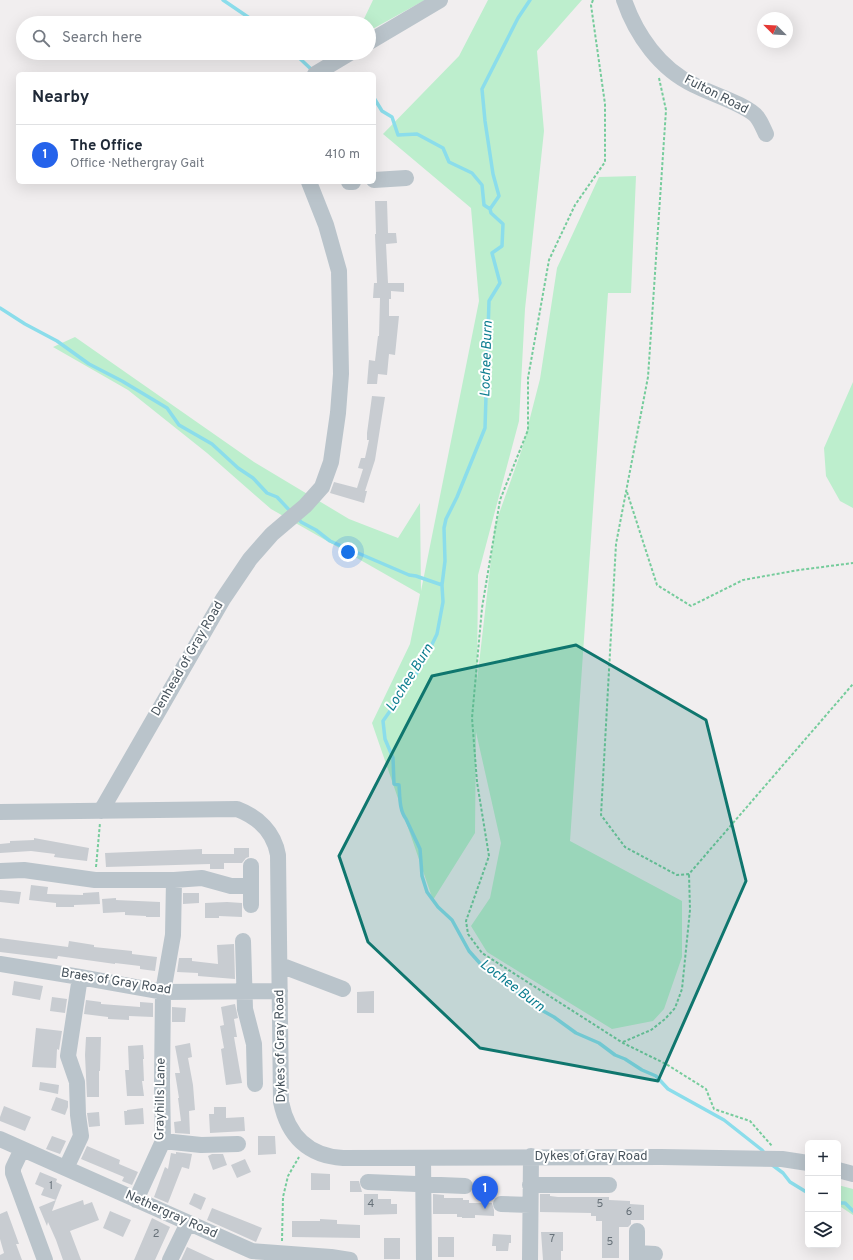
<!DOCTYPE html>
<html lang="en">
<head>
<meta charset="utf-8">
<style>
	:root { --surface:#fff; --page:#f6f6f7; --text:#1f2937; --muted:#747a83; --line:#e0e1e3; --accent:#2563eb }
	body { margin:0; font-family:Overpass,sans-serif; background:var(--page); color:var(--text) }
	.controls { position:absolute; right:12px; bottom:12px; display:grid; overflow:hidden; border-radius:6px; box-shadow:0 4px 16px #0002 }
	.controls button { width:36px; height:36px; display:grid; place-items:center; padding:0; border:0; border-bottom:1px solid var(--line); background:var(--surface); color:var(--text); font:20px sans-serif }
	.compass { position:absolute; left:757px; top:12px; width:36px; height:36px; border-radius:50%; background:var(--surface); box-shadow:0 4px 16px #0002; rotate:294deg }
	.you { position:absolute; left:348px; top:552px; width:14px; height:14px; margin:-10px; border:3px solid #fff; border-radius:50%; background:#1a73e8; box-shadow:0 0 0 6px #1a73e833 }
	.badge { display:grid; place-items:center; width:26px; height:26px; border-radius:50%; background:var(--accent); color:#fff; font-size:13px; font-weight:700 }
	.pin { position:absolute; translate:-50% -33px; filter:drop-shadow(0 1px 2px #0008) }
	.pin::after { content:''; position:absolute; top:21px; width:14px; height:12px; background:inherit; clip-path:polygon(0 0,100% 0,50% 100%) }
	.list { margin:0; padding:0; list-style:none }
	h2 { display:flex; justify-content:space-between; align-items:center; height:52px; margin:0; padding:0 16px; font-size:17px }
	h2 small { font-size:13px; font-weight:400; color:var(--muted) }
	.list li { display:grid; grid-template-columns:26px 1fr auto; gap:12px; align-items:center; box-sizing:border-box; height:60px; padding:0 16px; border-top:1px solid var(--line) }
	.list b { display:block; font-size:15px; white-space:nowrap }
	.list p { margin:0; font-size:13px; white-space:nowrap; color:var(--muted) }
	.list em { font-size:13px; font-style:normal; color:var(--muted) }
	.icon { flex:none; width:22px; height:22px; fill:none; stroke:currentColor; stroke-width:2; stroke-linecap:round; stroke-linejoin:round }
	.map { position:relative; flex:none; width:853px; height:1260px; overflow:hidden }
	.search { position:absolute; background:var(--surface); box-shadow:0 4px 16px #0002; left:16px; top:16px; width:360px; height:44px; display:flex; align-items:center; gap:10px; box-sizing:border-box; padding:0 14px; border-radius:22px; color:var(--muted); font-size:15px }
	.panel { position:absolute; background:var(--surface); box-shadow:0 4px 16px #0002; left:16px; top:72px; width:360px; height:112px; border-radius:6px }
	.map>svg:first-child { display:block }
	.green { fill:#bdeecd }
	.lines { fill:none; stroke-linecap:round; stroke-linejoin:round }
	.stream { stroke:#8bddeb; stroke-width:3.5 }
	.building { fill:#c8ccd1 }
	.path { stroke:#76cc9c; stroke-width:2; stroke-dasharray:3 2; stroke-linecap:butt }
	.minor { stroke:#bac4cb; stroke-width:16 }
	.marked { fill:#0f766e; fill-opacity:0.2; stroke:#0f766e; stroke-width:3; stroke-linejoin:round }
	.labels { text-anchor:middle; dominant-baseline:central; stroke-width:4; stroke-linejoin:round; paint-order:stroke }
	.number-label { font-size:11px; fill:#677179 }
	.street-label { font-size:13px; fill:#47535c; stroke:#fff }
	.water-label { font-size:14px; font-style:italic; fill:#0e7e90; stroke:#fff }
</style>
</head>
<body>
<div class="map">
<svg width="853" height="1260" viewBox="0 0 853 1260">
	<rect width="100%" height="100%" fill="#f1eeef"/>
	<!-- green -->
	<path class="green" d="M373 0H425L369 31V23H362Z
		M488 0H582L537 51 544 131 525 309 519 421 478 575 477 681 495 525 522 449 540 379 557 268 599 177 636 176 631 293H608L570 841 682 901V957L664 1009 653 1021 612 1029 487 952 471 926 490 898 501 843 476 732 475 833 433 900 372 723 410 644 420 594 271 509 207 453 128 390 53 347 75 337 254 462 349 519 398 538 420 503 421 591 479 301 471 208 383 134 459 56Z
		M853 382V508L840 501 826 476 824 448Z
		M838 1185 853 1189V1215L838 1205Z"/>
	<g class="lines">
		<!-- stream -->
		<path class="stream" d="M223 0 257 23
			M294 53 312 70
			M374 98 382 111 392 117 398 135 417 134 443 148 449 162 472 173 482 185 484 205 490 209 491 213 503 224 502 246 492 253 500 283 489 301 485 428 457 497 446 519 444 528 445 561 442 585 443 602 437 634 421 667 383 721 385 739 393 758 394 784 399 785C400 796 399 810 406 819L420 849 422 876 427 892 438 907 452 920 469 951 486 970 523 995 536 1007 554 1017 576 1033 599 1043 615 1055 625 1059 642 1070 656 1076 668 1089 724 1120 762 1150 765 1154
			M490 209 499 196 493 174 485 121 482 89 518 18 530 0
			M0 308 25 324 57 341 89 364 122 381 167 408 179 425 212 444 238 468 253 478 267 493 277 497 292 513
			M298 518 301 522 316 530 330 541 409 575 416 576 442 585
			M771 1164 783 1173 790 1182 808 1193
			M838 1203H845L853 1211"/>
	</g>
	<!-- building -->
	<path class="building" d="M375 201H387L388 233H396L397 243 386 244 388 283H404V292L391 291V299H389V316H399L395 355 389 354 387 375 378 374 377 384H367L369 360 375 361 378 336H379L380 298H373L374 283H377L375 234H376Z
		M372 396 385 397 375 460 365 491H367L364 503 330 493 334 482 357 488 363 469 358 468 361 458H365L369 440H367V433Z
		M34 838 89 848 87 861 54 857 55 854 31 851 0 853V844L10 843V841L34 840Z
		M234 848H249V857L246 858 242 863H224V869H210V864L106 867 105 853 202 849V854H234Z
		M31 885 48 887 47 894 83 895V893L99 892 100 904 74 905V907H56V903L29 900Z
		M0 890 21 892 19 904 0 902Z
		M183 893H199V903L183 904Z
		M116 898V900L160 902V917H146V916L125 915V912L103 913 102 899Z
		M227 902 242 903V917L219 916V918H205V903Z
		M0 938 68 947 69 941 94 945V947L132 951V954L157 957 155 971 140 969V966L115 963V964L58 956 57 959 0 952Z
		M234 944 235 979 198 976V973L177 972 179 958H192V961L218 964 217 945Z
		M14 981 43 986 40 1000 12 995Z
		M374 991V1013H357V992Z
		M52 997 67 999 65 1013 50 1011Z
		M86 1000 101 1002V1004L140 1007V1002L153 1003V1017L129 1016V1020L108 1019V1017L84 1014Z
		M235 1004 238 1018 234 1019 237 1037H234L242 1083 226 1085 221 1049 224 1048 220 1026 224 1025 221 1007Z
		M172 1007 186 1008 185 1022H172Z
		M36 1028 62 1031 59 1050 57 1049 56 1068 32 1067Z
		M86 1037H101L100 1071H99V1097H87L85 1055Z
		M190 1043 192 1057 188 1058 193 1085 195 1110 189 1111 190 1134 175 1133 174 1122 181 1121 178 1098H179L175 1073H180L175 1046Z
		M143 1045 144 1059H143L144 1081H142L144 1096H127L125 1070H129L128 1046Z
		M40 1082 59 1085 58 1094 39 1090Z
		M56 1097 68 1101V1107L65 1115 51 1110Z
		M4 1106 31 1117 25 1131 0 1121V1117Z
		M214 1107H226V1118L244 1117 245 1131 210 1133 209 1114H214Z
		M143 1108 144 1124 125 1125 124 1111H127V1110Z
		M99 1112 100 1126 89 1127 87 1113Z
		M52 1136 66 1141 60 1154 46 1149Z
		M258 1136H275L276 1154 258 1155Z
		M87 1146 120 1160 119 1164 138 1172 132 1185 122 1181 124 1177 81 1159Z
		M176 1152 192 1154 189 1169 182 1167 168 1203 154 1197 165 1167 168 1169 171 1153 176 1154Z
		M212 1154H223L227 1165 213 1170 208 1156Z
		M245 1159 251 1172 237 1178 231 1165Z
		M40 1172 57 1179 56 1182 62 1185 56 1200 41 1195 44 1188 35 1184Z
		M311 1173 330 1174V1190H311Z
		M350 1181H359L362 1192H350Z
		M194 1193 206 1198 201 1210 189 1204Z
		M364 1194H378V1199H391V1204H397V1214L364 1215Z
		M433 1194 444 1195V1198H463V1200H469V1203H492L494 1210V1216L475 1215V1218H462V1217H457V1214H433Z
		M540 1194H550V1196L558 1197H609V1200L630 1201V1204L644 1205V1220H631V1224L628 1227H619V1258H602V1221H596V1216H591V1213L540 1212Z
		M56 1200 52 1211 83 1200 84 1205 92 1202 99 1220 70 1231 81 1260H63L56 1240 48 1222 47 1226 39 1207Z
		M212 1208 262 1228 256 1242 207 1220Z
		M7 1211 19 1244H16L22 1260H0V1255L4 1253 0 1239V1214Z
		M110 1211 131 1220 123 1237 103 1228Z
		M152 1218 170 1227 155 1260H134Z
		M320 1219 337 1220V1224L360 1225V1238L292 1237V1221H320Z
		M541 1232H563V1251H561V1260H543Z
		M493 1234 511 1235V1243H509L508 1251H496V1246H492Z
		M438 1237H454V1257H438Z
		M384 1238H400V1259H384Z
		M187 1247 215 1260H181Z"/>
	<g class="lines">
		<!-- path -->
		<path class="path" d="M593 0 591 5 605 104V162L575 205 549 260 528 378V430L500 500 482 608 472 718 477 782 489 856 466 921 468 934 482 953 623 1043 666 1064 706 1089 714 1109 750 1121 772 1146
			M659 78 666 110 648 377 616 544 601 815 625 847 677 875 689 874 853 684
			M627 492 657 585 691 606 743 580 799 570 853 563
			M96 867 100 823
			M623 1042 651 1030 665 1019 675 1008 682 989 690 910 689 874
			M282 1241 283 1197 288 1176 299 1157"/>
		<!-- minor -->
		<path class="minor" d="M624 0C636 35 660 69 694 85 709 93 748 105 757 117 761 122 763 128 766 134
			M369 42 440 0
			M315 74 350 53
			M374 180 406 178
			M349 182H353
			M101 811 223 599 250 559 272 534 305 506 322 487 331 462 338 413 341 374 339 271 326 225 309 182
			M0 812 237 809C258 817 274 832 278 855L281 1102C288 1136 308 1156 343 1158L661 1157 782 1159 808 1163
			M251 866V905
			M0 871 24 870 95 880H174L202 878 231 886H251
			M243 941 245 1009 254 1044 255 1084
			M0 964 80 977 163 992 280 991
			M280 965 343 989
			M0 1139 252 1251 331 1257 350 1260
			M163 1141 201 1145 238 1144
			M22 1149 13 1168V1173L45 1260
			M423 1158 424 1260
			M66 1168 81 1136 78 1115 77 1082 68 1056 80 977
			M838 1170 853 1174
			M368 1182 465 1186
			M530 1185H609
			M136 1200 163 1141 162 1082 163 992 173 935 174 880
			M501 1204 530 1205
			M637 1253 655 1254
			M170 1260 188 1223
			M530 1260 531 1156
			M637 1260V1231"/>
	</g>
	<!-- marked area -->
	<path class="marked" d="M576 645 706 720 746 881 658 1081 480 1048 368 942 339 856 432 676Z"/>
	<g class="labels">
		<!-- number labels -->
		<g class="number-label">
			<text x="51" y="1186">1</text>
			<text x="371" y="1204">4</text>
			<text x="600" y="1204">5</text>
			<text x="629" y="1212">6</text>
			<text x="156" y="1234">2</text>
			<text x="552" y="1239">7</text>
			<text x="610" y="1242">5</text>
		</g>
		<!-- street labels -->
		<g class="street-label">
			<text transform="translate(716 95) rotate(27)">Fulton Road</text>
			<text transform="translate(188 659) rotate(-60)">Denhead of Gray Road</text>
			<text transform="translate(116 982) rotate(9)">Braes of Gray Road</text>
			<text transform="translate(281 1046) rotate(-91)">Dykes of Gray Road</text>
			<text transform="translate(161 1099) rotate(-89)">Grayhills Lane</text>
			<text x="591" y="1157">Dykes of Gray Road</text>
			<text transform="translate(171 1215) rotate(24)">Nethergray Road</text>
		</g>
		<!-- water labels -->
		<g class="water-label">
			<text transform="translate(487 359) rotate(-88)">Lochee Burn</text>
			<text transform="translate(410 678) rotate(-58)">Lochee Burn</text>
			<text transform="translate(512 986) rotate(37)">Lochee Burn</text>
		</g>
	</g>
</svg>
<div class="controls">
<button>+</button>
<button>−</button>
<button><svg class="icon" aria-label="layers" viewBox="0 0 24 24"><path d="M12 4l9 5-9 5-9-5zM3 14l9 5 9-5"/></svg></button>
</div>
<svg class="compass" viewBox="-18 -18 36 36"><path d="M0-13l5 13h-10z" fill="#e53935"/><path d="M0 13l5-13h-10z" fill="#747a83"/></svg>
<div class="you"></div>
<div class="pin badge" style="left:485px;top:1209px">1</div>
<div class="search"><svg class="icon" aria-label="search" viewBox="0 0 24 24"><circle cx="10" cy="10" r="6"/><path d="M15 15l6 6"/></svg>Search here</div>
<section class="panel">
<h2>Nearby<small></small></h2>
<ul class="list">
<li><span class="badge">1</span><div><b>The Office</b><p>Office · Nethergray Gait</p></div><em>410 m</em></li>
</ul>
</section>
</div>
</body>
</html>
